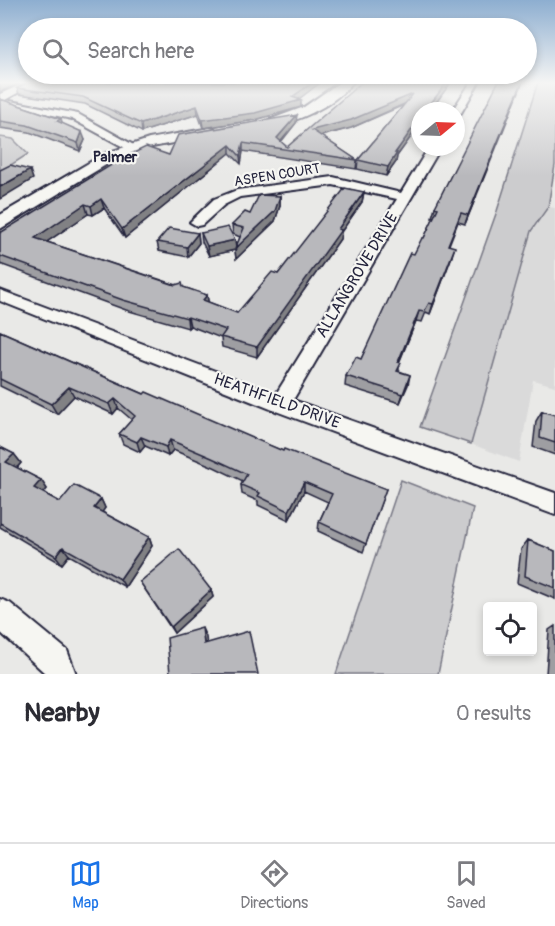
<!DOCTYPE html>
<html lang="en">
<head>
<meta charset="utf-8">
<style>
	:root { --surface:#fff; --page:#f7f7f7; --text:#2b2b33; --muted:#7c7c81; --line:#e1e1e2; --accent:#1a73e8 }
	body { margin:0; font-family:Pangolin,sans-serif; background:var(--page); color:var(--text) }
	.controls { position:absolute; right:18px; bottom:18px; display:grid; overflow:hidden; border-radius:6px; box-shadow:0 3px 9px #0003 }
	.controls button { width:54px; height:54px; display:grid; place-items:center; padding:0; border:0; border-bottom:2px solid var(--line); background:var(--surface); color:var(--text); font:30px sans-serif }
	.compass { position:absolute; left:411px; top:102px; width:54px; height:54px; border-radius:50%; background:var(--surface); box-shadow:0 3px 9px #0003; rotate:71deg }
	.list { margin:0; padding:0; list-style:none }
	h2 { display:flex; justify-content:space-between; align-items:center; height:78px; margin:0; padding:0 24px; font-size:26px }
	h2 small { font-size:20px; font-weight:400; color:var(--muted) }
	.icon { flex:none; width:33px; height:33px; fill:none; stroke:currentColor; stroke-width:2; stroke-linecap:round; stroke-linejoin:round }
	.map { position:relative; flex:none; width:555px; height:674px; overflow:hidden }
	.search { position:absolute; background:var(--surface); box-shadow:0 3px 9px #0003; left:18px; right:18px; top:18px; height:66px; display:flex; align-items:center; gap:15px; box-sizing:border-box; padding:0 21px; border-radius:33px; color:var(--muted); font-size:22px }
	.sheet { height:168px; background:var(--surface) }
	nav { display:flex; justify-content:space-around; align-items:center; box-sizing:border-box; height:84px; border-top:2px solid var(--line); background:var(--surface); font-size:16px; color:var(--muted) }
	nav a { display:grid; justify-items:center; gap:3px }
	nav .on { color:var(--accent) }
	.map>svg:first-child { display:block }
	.built { fill:#dadada }
	.green { fill:#ccccce; stroke:#777784; stroke-width:1.5 }
	.lines { fill:none; stroke-linecap:round; stroke-linejoin:round }
	.street-casing { stroke:#22223b; stroke-width:4 }
	.secondary-casing { stroke:#22223b; stroke-width:4 }
	.street { fill:#f6f6f2; fill-rule:evenodd }
	.secondary { fill:#f6f6f2; fill-rule:evenodd }
	.wall { fill:#9e9ea2; stroke:#22223b; stroke-width:1.5 }
	.shaded-wall { fill:#818184; stroke:#22223b; stroke-width:1.5 }
	.building { fill:#b8b8bc; stroke:#22223b; stroke-width:1.5 }
	.labels { text-anchor:middle; dominant-baseline:central; stroke-width:4.5; stroke-linejoin:round; paint-order:stroke }
	.far-street-label { font-size:14px; fill:#22223b; stroke:#f6f6f2 }
	.far-neighbourhood-label { font-size:15px; font-weight:bold; fill:#22223b; stroke:#f6f6f2 }
	.street-label { font-size:16px; fill:#22223b; stroke:#f6f6f2 }
</style>
</head>
<body>
<div class="map">
<svg width="555" height="674" viewBox="0 0 555 674">
	<rect width="100%" height="100%" fill="#e9e9e7"/>
	<filter id="ink" filterUnits="userSpaceOnUse"><feTurbulence type="fractalNoise" baseFrequency=".0167" numOctaves="2"/><feDisplacementMap in="SourceGraphic" scale="12" xChannelSelector="R" yChannelSelector="G"/><feConvolveMatrix kernelMatrix="1 2 1 2 8 2 1 2 1" color-interpolation-filters="sRGB"/></filter>
	<g filter="url(#ink)">
		<!-- built -->
		<path class="built" d="M548 207 555 208V386L533 380 519 462 471 444 531 231Z"/>
		<!-- green -->
		<path class="green" d="M538 82H555V165L548 207 531 231 471 444 420 427 497 211Z
			M0 137 13 139 28 154 0 172Z
			M401 480 473 508 438 674H336Z"/>
		<g class="lines">
			<defs>
				<path id="street" d="M27 82H37L5 100 78 114 139 148 129 150 72 119 0 104V94Z
					M471 82H479L461 113 456 116V111H452Z
					M429 147H441L293 400 555 493V515L273 410 0 301V290L276 394 397 199 333 185 310 188 240 197 224 205 202 225 197 226 190 222 214 199 237 190 333 177 401 193Z
					M0 599 10 603 67 650 76 674H46L0 632Z"/>
				<path id="secondary" d="M340 82H353C331 108 297 122 265 128L258 124 304 107Z
					M210 128 215 129V135L152 147 114 160 0 229V215L104 154 149 139Z"/>
			</defs>
			<!-- street casing -->
			<use href="#street" class="street-casing"/>
			<!-- secondary casing -->
			<use href="#secondary" class="secondary-casing"/>
			<!-- street -->
			<use href="#street" class="street"/>
			<!-- secondary -->
			<use href="#secondary" class="secondary"/>
		</g>
		<!-- wall -->
		<path class="wall" d="M28 82H321L298 99 301 107 255 120 203 128 198 114 142 132 85 104 19 94 17 88Z
			M451 82 397 156 396 162 386 176 357 169 358 160 404 105 351 128 321 136 357 160 356 169 243 151 241 164 230 153 125 238 104 208 93 215 88 214 47 242 207 295 208 302 237 313 364 192 362 202 341 232 340 239 257 357 222 347 221 338 190 326 188 328 126 310 0 264V233L169 155 296 123 281 142 287 147Z
			M0 99 61 119 62 123 85 140 80 151 29 132 0 128Z
			M280 196V206L275 221 236 259 235 250 209 256 202 242 201 233 235 240 236 248 240 237 233 234 232 225 250 214Z
			M476 197 465 224 458 222 449 245 452 256 430 314 426 312 422 322 416 321 399 363V371L410 375 400 403 345 386 346 376 361 359 414 254 424 238 434 217H432L435 207Z
			M198 233 199 243 188 257 159 251 157 242Z
			M0 331 144 394 283 451 386 489 363 552 318 531 319 522 328 502 304 491 289 520 258 505V501L242 494 241 485 243 481 214 467 173 450 168 456 145 446 140 452 123 444 119 434 132 420 118 408 113 414 74 396 57 414 0 386Z
			M542 411 555 415V455L533 447 536 421Z
			M0 447 14 454 21 463 17 468 41 480 47 489 44 493 60 502 101 499 105 508 102 512 149 537 152 546 125 587 69 555 62 564 0 527Z
			M528 540 555 551V599L517 583 521 549Z
			M140 582 211 590 213 597 174 633Z
			M555 626V674H546L549 630Z"/>
		<!-- shaded-wall -->
		<path class="shaded-wall" d="M5 82H22L0 92V84Z
			M313 82H321L295 102 301 100V107L255 120 203 128 202 120 292 97Z
			M447 82H451L430 111H425Z
			M522 82H523L465 224 468 215Z
			M413 94 411 101 351 128 312 138V130Z
			M197 106 198 114 142 132 141 124Z
			M297 115 296 123 277 146V138Z
			M420 118V124L397 156 396 162 386 176 388 167 395 153Z
			M82 132 85 140 80 151 78 143Z
			M243 143V151L241 164 240 156Z
			M230 145V153L125 238 122 229Z
			M30 170 33 179 0 199V187Z
			M364 192 362 202 341 232 340 239 257 357V347L338 229Z
			M280 196V206L275 221 236 259 235 250 209 256 207 246 235 240 236 249Z
			M101 199 104 208 93 215 91 206Z
			M85 204 88 214 39 247 35 238Z
			M198 233 199 243 188 257 187 247Z
			M455 247 452 256 430 314 433 304Z
			M207 295 209 305 203 300Z
			M419 311 416 321 395 372 398 362Z
			M188 317 190 326 188 328 187 318Z
			M410 375 408 385 400 403 403 394Z
			M69 387 74 396 57 414 51 404Z
			M115 399 118 408 113 414 109 404Z
			M141 437 145 446 140 452 137 442Z
			M170 440 173 450 168 456 166 447Z
			M14 454 21 463 13 472 6 462Z
			M41 480 47 489 40 497 34 488Z
			M304 482V491L289 520V511Z
			M101 499 105 508 99 517 94 508Z
			M149 537 152 546 125 587 120 579Z
			M63 547 69 555 62 564 56 556Z
			M211 590 213 597 174 633 171 627Z
			M202 628 206 637 208 653 204 644Z"/>
		<!-- building -->
		<path class="building" d="M28 82H313L292 97 301 100 255 113 202 120 197 106 141 124 83 97 17 88Z
			M362 82H447L425 111H420V118L395 153H397L388 167 358 160 413 94 351 120 312 130 357 160 243 143 240 156 230 145 122 229 101 199 91 206 85 204 35 238 175 285 182 283 183 287 207 295 203 300 237 313 272 272 278 274 345 188 364 192 338 229 341 230 257 347 221 337 226 330 188 317 187 318 123 300 0 256V233L121 159 146 147 169 155 178 135 297 115 277 138 287 147Z
			M498 82H522L468 215 461 213 448 245 455 247 433 304 429 303 424 312 419 311 398 362 401 363 397 371 410 375 403 394 346 376 356 357 361 359 410 253 414 254 422 238H424L438 208 435 207Z
			M0 99 61 119 57 121 82 132 78 143 27 125 0 121Z
			M10 165 30 170 0 187V170Z
			M259 195 280 196 275 211 235 249 244 228 232 225 245 212 250 214Z
			M228 227 235 240 207 246 201 233Z
			M169 228 198 233 187 247 157 242Z
			M0 331 144 394 146 392 283 451 284 449 386 489 366 544 319 522 332 494 304 482 289 511 258 496 260 493 241 485 247 474 212 458 170 440 166 447 141 437 137 442 119 434 135 416 115 399 109 404 69 387 51 404 0 379Z
			M542 411 555 415V443L540 438Z
			M0 447 14 454 6 462 41 480 34 488 60 502 74 485 101 499 94 508 149 537 120 579 63 547 56 556 0 523Z
			M528 540 555 551V588L525 576Z
			M179 549 211 590 171 627 140 582Z
			M202 628 204 644 249 631 258 674H170L167 638Z"/>
	</g>
	<!-- sky -->
	<linearGradient id="sky" x2="0" y2="1"><stop stop-color="#8daed0"/><stop offset="0.47" stop-color="#f5f5f4"/><stop offset="1" stop-color="#f5f5f4" stop-opacity="0"/></linearGradient>
	<rect width="555" height="176" fill="url(#sky)"/>
	<g class="labels">
		<!-- far-street labels -->
		<g class="far-street-label">
			<text transform="translate(277 175) rotate(-9)">ASPEN COURT</text>
		</g>
		<!-- far-neighbourhood labels -->
		<g class="far-neighbourhood-label">
			<text x="115" y="157">Palmer</text>
		</g>
		<!-- street labels -->
		<g class="street-label">
			<text transform="translate(357 275) rotate(-59)">ALLANGROVE DRIVE</text>
			<text transform="translate(277 401) rotate(20)">HEATHFIELD DRIVE</text>
		</g>
	</g>
</svg>
<div class="controls">
<button><svg class="icon" aria-label="locate" viewBox="0 0 24 24"><circle cx="12" cy="12" r="6"/><path d="M12 2v4M12 18v4M2 12h4M18 12h4"/></svg></button>
</div>
<svg class="compass" viewBox="-18 -18 36 36"><path d="M0-13l5 13h-10z" fill="#e53935"/><path d="M0 13l5-13h-10z" fill="#7c7c81"/></svg>
<div class="search"><svg class="icon" aria-label="search" viewBox="0 0 24 24"><circle cx="10" cy="10" r="6"/><path d="M15 15l6 6"/></svg>Search here</div>
</div>
<section class="sheet">
<h2>Nearby<small>0 results</small></h2>
<ul class="list">
</ul>
</section>
<nav>
<a class="on"><svg class="icon" aria-label="map" viewBox="0 0 24 24"><path d="M3 6l6-2 6 2 6-2v14l-6 2-6-2-6 2zM9 4v14M15 6v14"/></svg>Map</a>
<a><svg class="icon" aria-label="directions" viewBox="0 0 24 24"><path d="M12 3l9 9-9 9-9-9zM9 14v-3h6M13 9l2 2-2 2"/></svg>Directions</a>
<a><svg class="icon" aria-label="saved" viewBox="0 0 24 24"><path d="M7 4h10v16l-5-4-5 4z"/></svg>Saved</a>
</nav>
</body>
</html>
